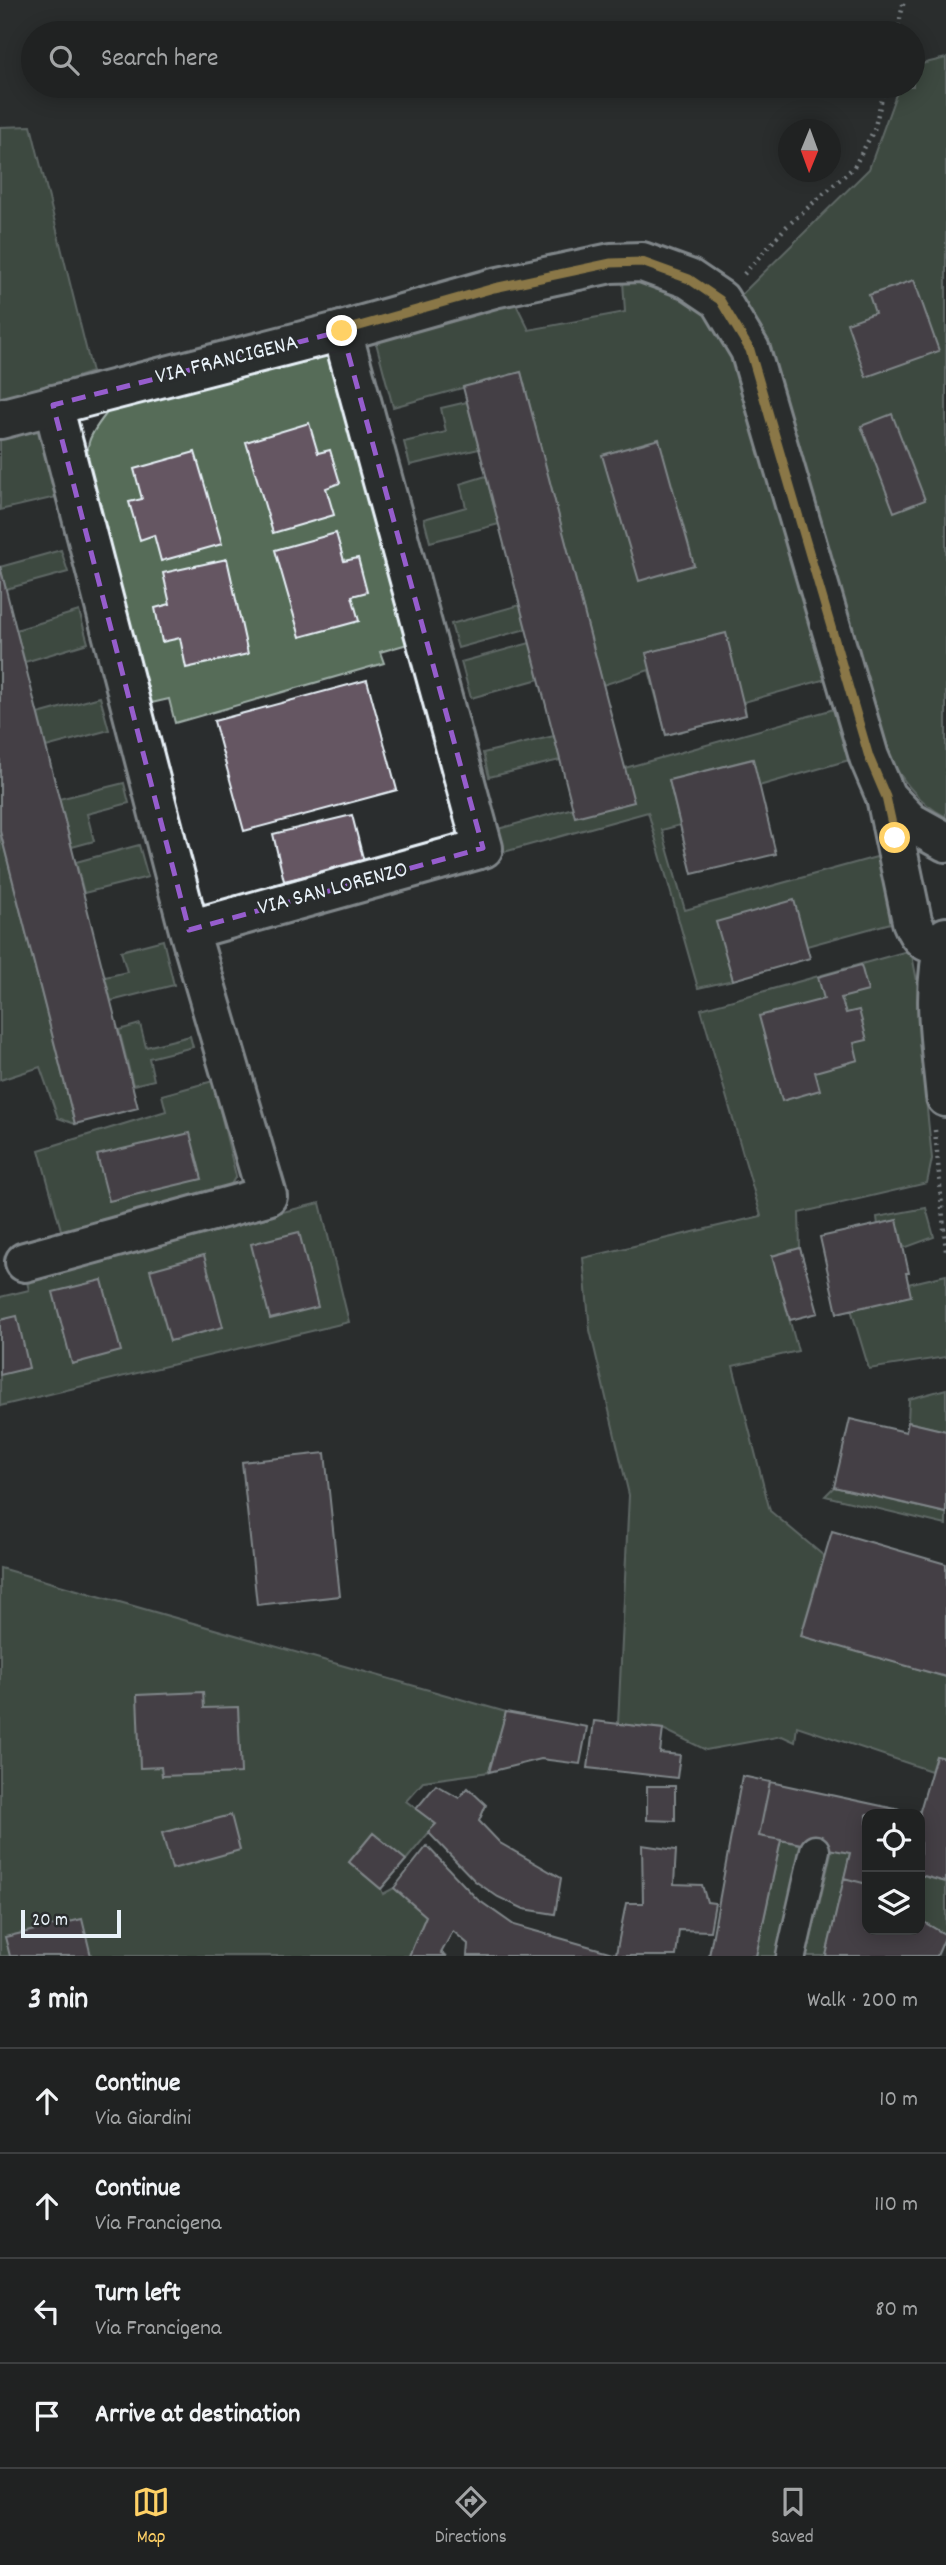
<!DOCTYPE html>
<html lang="en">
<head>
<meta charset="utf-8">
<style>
	:root { --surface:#202222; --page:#2d2f2f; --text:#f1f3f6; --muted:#a2a4a5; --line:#3d3f40; --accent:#ffd166 }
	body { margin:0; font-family:Dekko,sans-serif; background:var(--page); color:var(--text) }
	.controls { position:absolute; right:21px; bottom:21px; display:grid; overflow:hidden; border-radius:14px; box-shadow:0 4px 18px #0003 }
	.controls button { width:63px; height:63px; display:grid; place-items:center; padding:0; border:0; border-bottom:2px solid var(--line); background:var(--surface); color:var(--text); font:35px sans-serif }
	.compass { position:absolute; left:778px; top:119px; width:63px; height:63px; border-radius:50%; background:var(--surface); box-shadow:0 4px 18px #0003; rotate:181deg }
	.scale { position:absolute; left:21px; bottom:18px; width:100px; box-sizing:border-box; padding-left:7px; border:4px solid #e8f1f8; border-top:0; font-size:19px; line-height:24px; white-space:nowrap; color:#e8f1f8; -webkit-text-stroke:5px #2a2d2e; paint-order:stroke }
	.stop { position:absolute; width:21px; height:21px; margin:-16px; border:5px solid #ffd166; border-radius:50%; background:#fff }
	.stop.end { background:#ffd166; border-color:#fff; box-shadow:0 2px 7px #0008 }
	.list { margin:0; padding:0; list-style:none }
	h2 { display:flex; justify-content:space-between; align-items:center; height:91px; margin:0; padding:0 28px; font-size:30px }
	h2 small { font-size:23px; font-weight:400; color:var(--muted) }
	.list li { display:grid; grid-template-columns:46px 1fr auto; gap:21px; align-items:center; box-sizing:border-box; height:105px; padding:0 28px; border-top:2px solid var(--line) }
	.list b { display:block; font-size:26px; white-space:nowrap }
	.list p { margin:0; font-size:23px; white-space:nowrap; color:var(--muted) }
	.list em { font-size:23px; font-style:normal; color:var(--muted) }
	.icon { flex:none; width:38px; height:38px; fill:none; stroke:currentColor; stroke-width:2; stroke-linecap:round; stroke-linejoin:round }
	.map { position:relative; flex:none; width:946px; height:1956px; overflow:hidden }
	.search { position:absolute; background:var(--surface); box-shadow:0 4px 18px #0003; left:21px; right:21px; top:21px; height:77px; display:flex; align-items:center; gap:18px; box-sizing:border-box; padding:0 24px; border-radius:38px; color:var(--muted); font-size:26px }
	.sheet { height:511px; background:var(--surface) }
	nav { display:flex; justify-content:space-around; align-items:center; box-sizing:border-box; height:98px; border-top:2px solid var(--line); background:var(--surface); font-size:19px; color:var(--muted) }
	nav a { display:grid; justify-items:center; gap:4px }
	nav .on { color:var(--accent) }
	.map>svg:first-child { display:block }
	.green { fill:#566c59; stroke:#9faea8; stroke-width:2 }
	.building { fill:#655762; stroke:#e8f1f8; stroke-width:2 }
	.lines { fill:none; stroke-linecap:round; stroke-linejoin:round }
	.pedestrian-casing { stroke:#e8f1f8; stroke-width:33 }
	.minor-casing { stroke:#e8f1f8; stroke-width:44 }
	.tertiary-casing { stroke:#e8f1f8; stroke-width:44 }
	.path { stroke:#e8f1f8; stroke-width:4.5; stroke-dasharray:2 5; stroke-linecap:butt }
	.pedestrian { stroke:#2a2d2e; stroke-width:28 }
	.minor { stroke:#2a2d2e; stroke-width:38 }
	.tertiary { stroke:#2a2d2e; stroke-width:38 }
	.route { stroke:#ffd166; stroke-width:9 }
	.marked { fill:none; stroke:#965dcd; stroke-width:5; stroke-dasharray:14 9; stroke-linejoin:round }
	.labels { text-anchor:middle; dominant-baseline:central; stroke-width:6; stroke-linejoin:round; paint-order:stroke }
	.street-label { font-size:23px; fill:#e8f1f8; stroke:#2a2d2e }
</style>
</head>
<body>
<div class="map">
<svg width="946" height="1956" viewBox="0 0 946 1956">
	<rect width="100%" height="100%" fill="#2a2d2e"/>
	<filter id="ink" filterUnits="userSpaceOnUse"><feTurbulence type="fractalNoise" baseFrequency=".0143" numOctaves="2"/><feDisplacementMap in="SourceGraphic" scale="14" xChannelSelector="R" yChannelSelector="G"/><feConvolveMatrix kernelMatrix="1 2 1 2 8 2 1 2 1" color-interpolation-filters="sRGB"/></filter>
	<g filter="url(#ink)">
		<!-- green -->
		<path class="green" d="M946 58V817C916 802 899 775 883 747L770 357 741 295 869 169 899 86H913V66Z
			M31 126 92 372 0 403V127Z
			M623 281 652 283 697 303 724 331 740 368 826 679 744 702 746 715 666 735 649 670 603 685 521 372 393 407 375 339 515 302 529 330 625 312Z
			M330 348 411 643 380 652 384 663 175 723 169 699 147 704 89 478C84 444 88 436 110 409Z
			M467 402 479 449 410 465 404 442 446 432 441 408Z
			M40 425 56 497 0 510V436Z
			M486 476 499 524 430 542 424 519 466 507 460 484Z
			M61 550 68 572 6 589 0 567Z
			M520 605 526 629 458 648 451 624Z
			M79 611 88 643 25 662 16 630Z
			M530 643 539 679 471 698 461 662Z
			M100 697 109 730 46 747 38 714Z
			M834 709 849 760 759 786 752 759 669 780 680 825 662 830 685 910 880 856 898 921 807 946 717 922 733 980 698 988 648 812 504 852 498 829 573 808 625 768Z
			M554 736 560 760 489 777 483 753Z
			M124 783 129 803 87 814 94 841 72 847 59 799Z
			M0 831 75 1124 58 1118 40 1067 0 1080Z
			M139 845 148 877 84 893 76 862Z
			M163 940 174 985 111 1001 105 977 127 972 121 951Z
			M911 950 925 1022V1089L932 1159 927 1183 799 1213 800 1248 772 1256 798 1351 733 1366 770 1511 824 1556 801 1635 946 1677V1758L936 1756 931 1771 797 1726 795 1742 782 1736 706 1750 663 1729 618 1724 629 1495 590 1330 583 1258 761 1216 701 1009Z
			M140 1024 146 1047 190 1036 193 1047 149 1058 154 1080 133 1085 119 1030Z
			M213 1081 236 1176 225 1194 63 1237 39 1150 166 1111 162 1095Z
			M320 1203 349 1322 0 1406V1297L29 1290 25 1274Z
			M926 1208 934 1237 904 1248 897 1220 878 1225 877 1217Z
			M946 1275V1357L869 1369 851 1309 908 1284Z
			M946 1389V1431L908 1422 909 1399Z
			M834 1487 946 1513V1525L825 1496Z
			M0 1568 506 1712 489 1772 424 1781 406 1801 436 1824 406 1860 373 1833 349 1862 381 1889 383 1894 394 1888 426 1916 409 1956H0Z
			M781 1840 803 1845 779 1956H756Z
			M832 1849 850 1853 826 1956H807Z
			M920 1875 946 1882V1935L920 1920Z"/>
		<!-- building -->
		<path class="building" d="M914 280 939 351 866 377 847 323 875 313 869 295Z
			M521 372 634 802 575 817 463 387Z
			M892 414 925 500 894 512 861 426Z
			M309 423 318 453 330 450 340 483 326 488 334 515 273 533 246 442Z
			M659 439 694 565 639 581 602 455Z
			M195 452 222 544 161 561 154 535 140 540 129 502 142 499 134 469Z
			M336 533 344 561 358 558 367 592 352 596 359 621 300 637 275 550Z
			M227 559 248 654 186 668 180 638 162 642 155 608 170 604 163 573Z
			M0 566 138 1108 75 1124 0 831Z
			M726 633 746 715 666 735 646 653Z
			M367 680 397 790 244 831 214 721Z
			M753 759 776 854 692 874 669 780Z
			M352 815 364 862 284 881 273 834Z
			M794 900 810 958 733 980 716 922Z
			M861 965 868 991 841 998 846 1013 859 1010 867 1040 854 1043 858 1060 815 1072 820 1090 782 1101 759 1016 824 999 818 977Z
			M190 1133 202 1179 109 1201 97 1155Z
			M897 1220 909 1273H906L911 1296 837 1313 820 1237Z
			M299 1232 318 1307 270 1319 251 1244Z
			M800 1248 818 1313 790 1320 772 1256Z
			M204 1255 223 1327 170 1341 150 1270Z
			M102 1280 121 1351 72 1364 53 1292Z
			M17 1316 29 1368 0 1375V1320Z
			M850 1419 906 1432 908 1422 946 1431V1513L834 1487Z
			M325 1453 340 1596 257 1605 242 1462Z
			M832 1531 946 1564V1677L801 1636Z
			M203 1692 204 1708 238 1707 241 1773 162 1776 161 1767 140 1768 137 1695Z
			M506 1712 587 1727 580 1764 541 1759 489 1772Z
			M594 1721 663 1729 660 1753 680 1755 677 1778 588 1768Z
			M936 1756 946 1758V1882L920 1875V1814H867V1884L844 1878 850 1853 759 1836 770 1782 919 1814Z
			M742 1776 770 1782 759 1836 781 1840 756 1956H709Z
			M436 1785 459 1798 468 1788 486 1805 479 1821 500 1843 561 1878 555 1914 524 1909 498 1897 475 1881 428 1832 436 1824 416 1809Z
			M647 1786H675V1821L647 1820Z
			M231 1815 240 1850 172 1869 162 1833Z
			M373 1833 406 1860 381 1889 349 1862Z
			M642 1845 676 1850 674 1884 702 1885 707 1902 715 1903 710 1931 679 1930 676 1956H467L468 1944 453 1931 441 1953 447 1956H409L426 1916 394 1888 427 1846 477 1899 514 1925 616 1954 626 1903H643Z
			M844 1878 867 1884V1930H920V1920L946 1935 937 1956H826Z
			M82 1919 91 1956H10L5 1937Z"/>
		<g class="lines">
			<defs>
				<path id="pedestrian" d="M791 1956 815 1850"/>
				<path id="minor" d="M53 405 189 930 483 848 342 331
					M886 797 912 921C919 939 925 943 943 947
					M946 937C931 990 941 1044 946 1097
					M25 1262 267 1196 189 930"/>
				<path id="tertiary" d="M0 419 342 331 494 288 611 263 642 262 689 279 720 300 750 350 869 757 886 797 910 822 946 842"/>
			</defs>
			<!-- pedestrian casing -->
			<use href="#pedestrian" class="pedestrian-casing"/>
			<!-- minor casing -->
			<use href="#minor" class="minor-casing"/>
			<!-- tertiary casing -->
			<use href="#tertiary" class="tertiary-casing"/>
			<!-- path -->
			<path class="path" d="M897 33 904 0
				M744 274 786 227 854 167 874 130 885 86
				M935 1130 946 1251"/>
			<!-- pedestrian -->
			<use href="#pedestrian" class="pedestrian"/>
			<!-- minor -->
			<use href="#minor" class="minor"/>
			<!-- tertiary -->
			<use href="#tertiary" class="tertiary"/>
		</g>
	</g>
	<g class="lines" filter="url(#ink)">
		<!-- route -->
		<path class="route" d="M342 331 494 288 611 263 642 262 689 279 720 300 750 350 869 757 886 797 895 838"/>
	</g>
	<!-- marked area -->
	<path d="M0 0H946V1956H0ZM342 331 483 848 189 930 53 405Z" fill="#2a2d2e" fill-opacity=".55" fill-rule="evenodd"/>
	<path class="marked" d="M342 331 483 848 189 930 53 405Z"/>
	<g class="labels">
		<!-- street labels -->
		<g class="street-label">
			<text transform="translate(227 361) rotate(-14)">VIA FRANCIGENA</text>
			<text transform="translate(333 890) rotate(-15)">VIA SAN LORENZO</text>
		</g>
	</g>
</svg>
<div class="controls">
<button><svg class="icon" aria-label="locate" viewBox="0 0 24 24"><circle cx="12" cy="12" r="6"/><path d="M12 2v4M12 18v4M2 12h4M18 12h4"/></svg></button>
<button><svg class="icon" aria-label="layers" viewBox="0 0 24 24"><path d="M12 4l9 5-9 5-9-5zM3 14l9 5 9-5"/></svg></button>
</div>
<svg class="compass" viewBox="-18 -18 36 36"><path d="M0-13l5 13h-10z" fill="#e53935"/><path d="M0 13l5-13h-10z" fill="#a2a4a5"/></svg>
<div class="scale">20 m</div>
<div class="stop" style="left:895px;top:838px"></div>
<div class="stop end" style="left:342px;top:331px"></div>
<div class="search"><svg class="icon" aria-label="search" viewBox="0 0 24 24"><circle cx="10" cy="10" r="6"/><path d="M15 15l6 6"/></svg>Search here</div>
</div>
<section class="sheet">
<h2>3 min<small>Walk · 200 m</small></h2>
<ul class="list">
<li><svg class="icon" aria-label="ahead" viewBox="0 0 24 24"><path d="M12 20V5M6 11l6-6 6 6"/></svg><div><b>Continue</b><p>Via Giardini</p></div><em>10 m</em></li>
<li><svg class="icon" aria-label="ahead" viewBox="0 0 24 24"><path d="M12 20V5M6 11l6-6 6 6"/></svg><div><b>Continue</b><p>Via Francigena</p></div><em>110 m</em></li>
<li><svg class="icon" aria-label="left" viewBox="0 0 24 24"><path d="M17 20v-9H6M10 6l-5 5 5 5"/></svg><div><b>Turn left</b><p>Via Francigena</p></div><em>80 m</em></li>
<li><svg class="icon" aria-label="arrive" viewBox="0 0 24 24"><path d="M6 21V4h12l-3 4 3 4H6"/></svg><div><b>Arrive at destination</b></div></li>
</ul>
</section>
<nav>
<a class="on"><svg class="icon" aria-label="map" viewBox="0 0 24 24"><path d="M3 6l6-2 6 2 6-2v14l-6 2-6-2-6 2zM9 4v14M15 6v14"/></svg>Map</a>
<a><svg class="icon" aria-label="directions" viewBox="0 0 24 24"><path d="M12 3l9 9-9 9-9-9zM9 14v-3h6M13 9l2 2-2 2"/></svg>Directions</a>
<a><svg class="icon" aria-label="saved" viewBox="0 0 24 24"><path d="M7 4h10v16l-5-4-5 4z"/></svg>Saved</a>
</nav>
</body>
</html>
